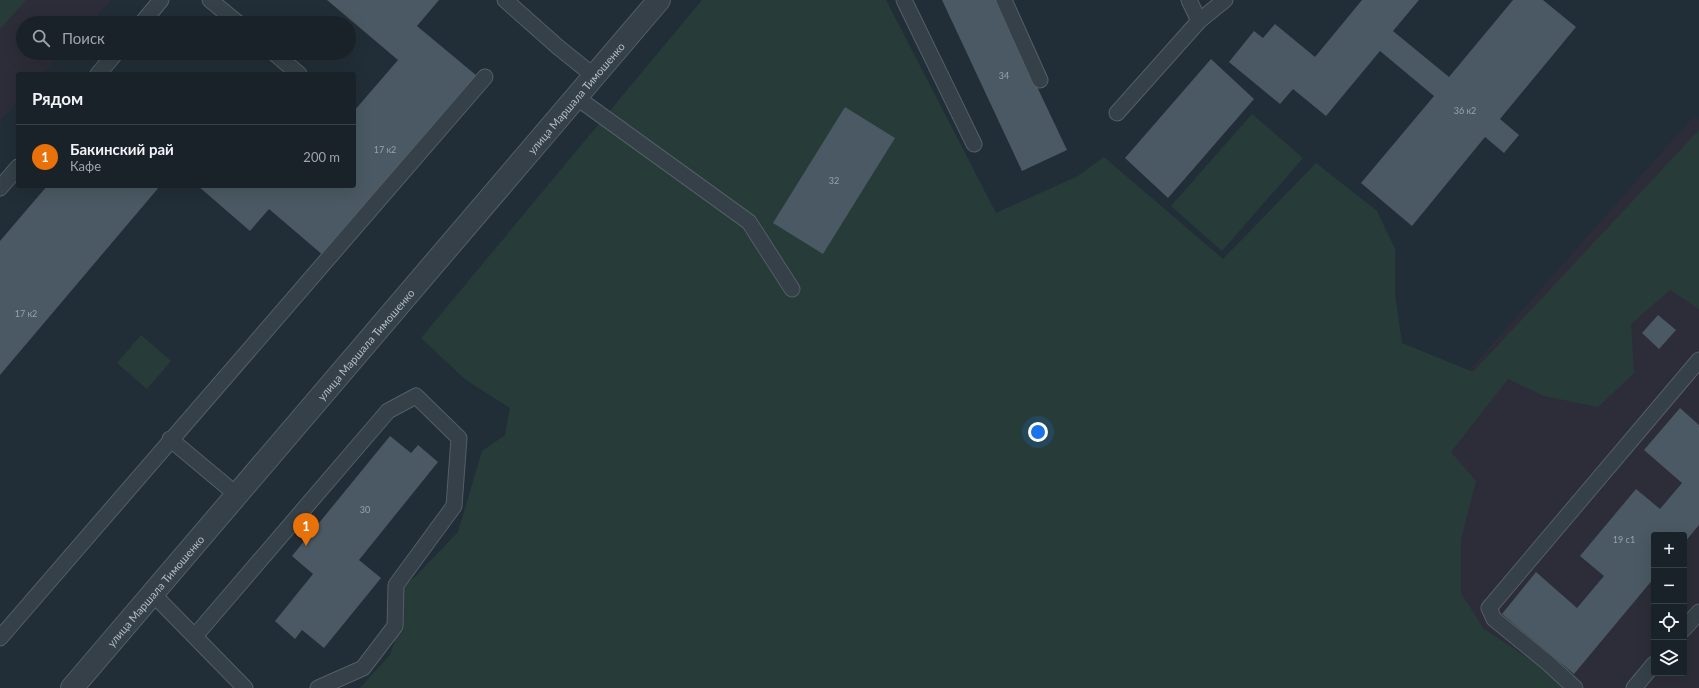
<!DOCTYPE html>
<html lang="ru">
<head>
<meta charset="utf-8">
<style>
	:root { --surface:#1a2229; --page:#272f35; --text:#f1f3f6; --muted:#9fa4a8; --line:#383f46; --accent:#b45309 }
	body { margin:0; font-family:Lato,sans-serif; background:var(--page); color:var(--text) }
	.controls { position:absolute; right:12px; bottom:12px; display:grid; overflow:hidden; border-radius:4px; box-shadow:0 4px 16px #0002 }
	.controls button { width:36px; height:36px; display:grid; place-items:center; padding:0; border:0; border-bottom:1px solid var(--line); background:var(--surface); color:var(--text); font:20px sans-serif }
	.you { position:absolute; left:1038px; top:432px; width:14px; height:14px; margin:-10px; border:3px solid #fff; border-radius:50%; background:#1a73e8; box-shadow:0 0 0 6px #1a73e833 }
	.badge { display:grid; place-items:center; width:26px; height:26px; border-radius:50%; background:var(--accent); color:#fff; font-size:13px; font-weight:700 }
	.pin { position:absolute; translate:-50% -33px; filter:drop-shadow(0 1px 2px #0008) }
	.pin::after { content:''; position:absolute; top:21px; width:14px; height:12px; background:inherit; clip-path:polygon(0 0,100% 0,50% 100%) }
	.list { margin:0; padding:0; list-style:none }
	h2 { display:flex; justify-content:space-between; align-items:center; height:52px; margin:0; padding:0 16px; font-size:17px }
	h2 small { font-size:13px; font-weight:400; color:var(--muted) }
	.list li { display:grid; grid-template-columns:26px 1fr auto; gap:12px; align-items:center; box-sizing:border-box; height:64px; padding:0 16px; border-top:1px solid var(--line) }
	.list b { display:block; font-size:15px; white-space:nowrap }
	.list p { margin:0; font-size:13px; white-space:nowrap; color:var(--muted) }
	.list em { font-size:13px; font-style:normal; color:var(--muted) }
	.icon { flex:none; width:22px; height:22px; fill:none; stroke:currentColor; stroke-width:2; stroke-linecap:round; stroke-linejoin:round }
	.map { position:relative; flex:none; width:1699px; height:688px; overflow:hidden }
	.search { position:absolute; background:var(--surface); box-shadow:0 4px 16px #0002; left:16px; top:16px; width:340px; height:44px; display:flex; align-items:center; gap:10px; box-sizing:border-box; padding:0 14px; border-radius:22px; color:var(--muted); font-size:15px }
	.panel { position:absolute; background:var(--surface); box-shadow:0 4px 16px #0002; left:16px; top:72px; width:340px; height:116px; border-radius:4px }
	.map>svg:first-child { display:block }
	.medical { fill:#2d2d39; fill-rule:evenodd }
	.green { fill:#273c39 }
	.building { fill:#4a5963 }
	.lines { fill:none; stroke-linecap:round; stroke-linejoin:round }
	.lane-casing { stroke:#535e65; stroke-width:17 }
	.street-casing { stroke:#535e65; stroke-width:24 }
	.lane { stroke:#354048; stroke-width:15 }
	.street { stroke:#354048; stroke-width:22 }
	.labels { text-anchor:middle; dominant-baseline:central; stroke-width:4; stroke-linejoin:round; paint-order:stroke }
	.number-label { font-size:9px; fill:#96a2ac }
	.street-label { font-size:11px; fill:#b0bbc4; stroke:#1b252c }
</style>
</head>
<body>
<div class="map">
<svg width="1699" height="688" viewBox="0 0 1699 688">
	<rect width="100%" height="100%" fill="#222e37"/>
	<!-- medical -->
	<path class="medical" d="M0 0H111L90 23H23V53H63L43 74H18V101L0 121Z
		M1694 116 1699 120V688H1330L1251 617ZM1654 535H1684V673H1654Z"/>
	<!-- green -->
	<path class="green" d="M0 0H26L0 29Z
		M702 0H886L996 213 1078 176 1104 157 1223 259 1316 163 1377 211 1395 249V295L1402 343 1473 372 1699 130V309L1670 290 1631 324 1634 373 1598 407 1544 396 1508 379 1451 452 1476 481 1461 539V593L1484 629 1573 688H360L390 655 404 611 401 588 417 575 458 532 482 451 505 435 510 408 466 380 421 338Z
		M1252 114 1303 158 1222 251 1171 206Z
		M141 335 171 361 147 389 117 363Z"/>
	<!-- building -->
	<path class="building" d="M327 0H439L417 26 477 76 324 256 269 209 250 231 198 186H354V111L398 60Z
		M942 0H996L1067 150 1022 171Z
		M1362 0H1419L1393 31 1449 77 1513 0H1543L1576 27 1500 119 1519 135 1504 153 1485 137 1412 226 1361 183 1434 96 1380 51 1326 116 1293 89 1280 104 1229 62 1254 31 1263 38 1275 24 1315 57Z
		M1211 59 1254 99 1168 198 1125 158Z
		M845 107 895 138 823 254 773 223Z
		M47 186H160L0 375V241Z
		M1658 315 1676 330 1659 349 1642 333Z
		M1680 408 1699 425V525L1684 543V535H1654V578L1574 674 1502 614 1536 572 1577 608 1604 576 1580 556 1636 489 1660 509 1682 483 1644 450Z
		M390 436 411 453 418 445 438 462 359 560 381 578 324 648 302 630 295 639 275 621 313 574 292 556Z"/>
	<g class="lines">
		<defs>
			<path id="lane" d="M210 0 238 23
				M505 0 558 47 594 76
				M904 0 974 144
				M1004 0 1040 80
				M1189 0 1199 21 1225 0
				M142 23 161 0
				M274 53 299 74
				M98 74 116 53
				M576 97 749 222 792 289
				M1117 113 1199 21
				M0 188 18 167
				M170 439 237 495
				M153 594 245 688
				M1684 629 1699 612
				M195 636 388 411 416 396 459 438 454 506 396 585 395 626 363 668 318 688
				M0 638 485 77
				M1575 688 1548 663 1494 619 1489 608 1699 360
				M1634 688 1654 664"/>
			<g id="street">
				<path id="s1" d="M72 688 659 0"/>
			</g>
		</defs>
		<!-- lane casing -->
		<use href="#lane" class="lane-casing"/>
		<!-- street casing -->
		<use href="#street" class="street-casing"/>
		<!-- lane -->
		<use href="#lane" class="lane"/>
		<!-- street -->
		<use href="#street" class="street"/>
	</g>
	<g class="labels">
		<!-- number labels -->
		<g class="number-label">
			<text x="1004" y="75">34</text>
			<text x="1465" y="110">36 к2</text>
			<text x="385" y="149">17 к2</text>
			<text x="834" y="180">32</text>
			<text x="26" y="313">17 к2</text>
			<text x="365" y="509">30</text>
			<text x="1624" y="539">19 с1</text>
		</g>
		<!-- street labels -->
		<g class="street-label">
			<text stroke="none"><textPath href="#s1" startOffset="776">улица Маршала Тимошенко</textPath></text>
			<text stroke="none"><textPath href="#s1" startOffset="452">улица Маршала Тимошенко</textPath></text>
			<text stroke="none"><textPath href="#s1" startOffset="128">улица Маршала Тимошенко</textPath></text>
		</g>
	</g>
</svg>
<div class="controls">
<button>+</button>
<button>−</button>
<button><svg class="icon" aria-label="locate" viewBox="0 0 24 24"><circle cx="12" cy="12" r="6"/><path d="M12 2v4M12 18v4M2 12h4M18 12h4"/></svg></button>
<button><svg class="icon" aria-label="layers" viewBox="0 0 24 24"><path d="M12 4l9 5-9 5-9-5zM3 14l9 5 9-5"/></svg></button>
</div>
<div class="you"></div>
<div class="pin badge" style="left:306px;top:546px;background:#e8710a">1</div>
<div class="search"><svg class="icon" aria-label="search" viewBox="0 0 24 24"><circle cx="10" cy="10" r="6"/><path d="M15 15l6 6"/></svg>Поиск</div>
<section class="panel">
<h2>Рядом<small></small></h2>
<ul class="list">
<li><span class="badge" style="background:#e8710a">1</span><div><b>Бакинский рай</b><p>Кафе</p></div><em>200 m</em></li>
</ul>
</section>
</div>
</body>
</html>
